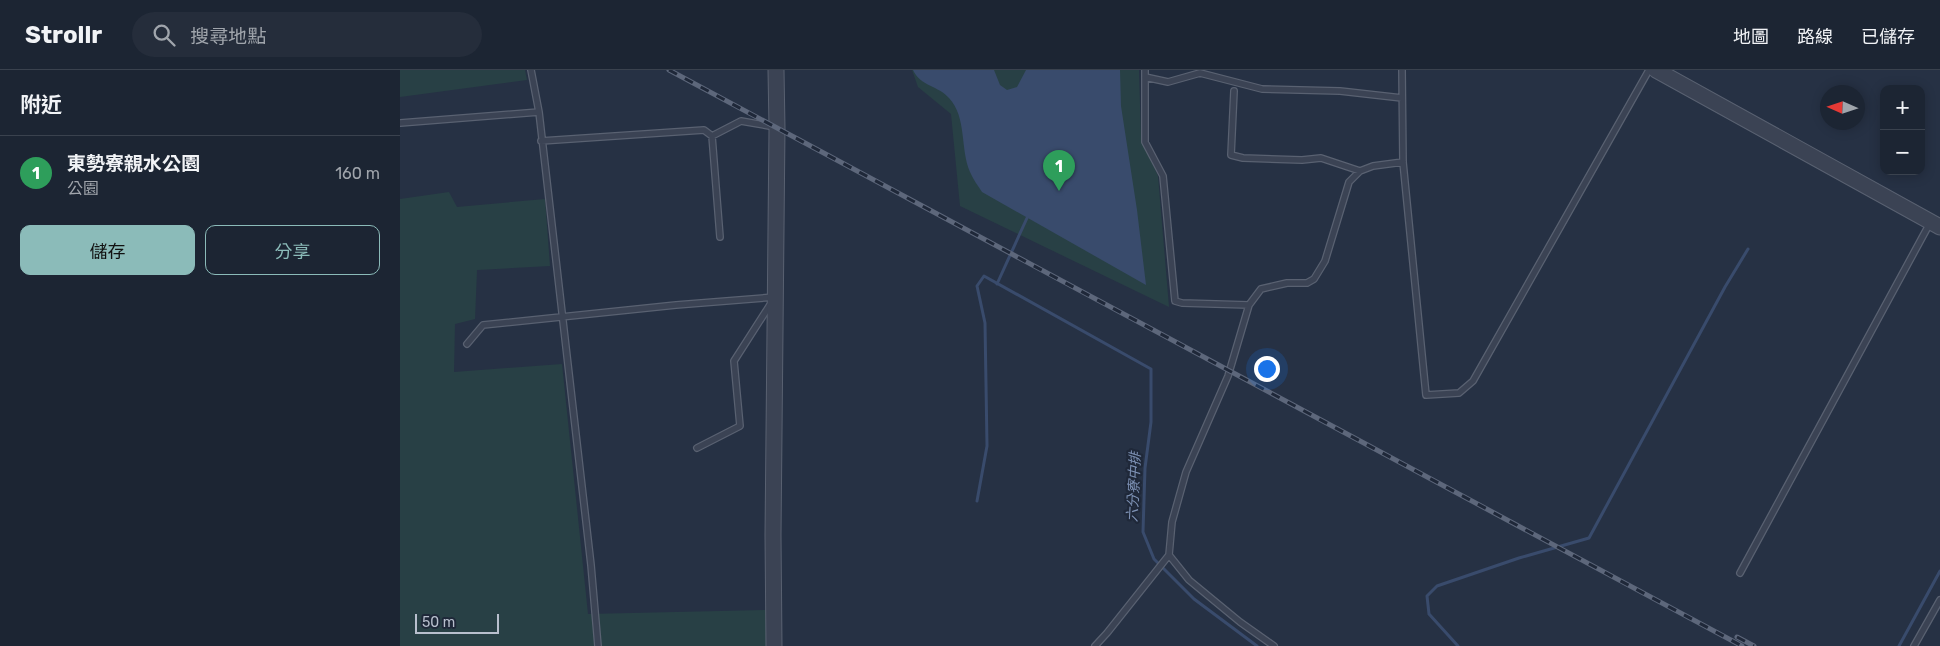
<!DOCTYPE html>
<html lang="zh-TW">
<head>
<meta charset="utf-8">
<style>
	:root { --surface:#1c2533; --page:#252d3b; --text:#f1f3f6; --muted:#a0a5ac; --line:#3a424e; --accent:#8bbbb9 }
	body { margin:0; font-family:Rubik,"Noto Sans TC",sans-serif; background:var(--page); color:var(--text) }
	.controls { position:absolute; right:15px; top:15px; display:grid; overflow:hidden; border-radius:10px; box-shadow:0 2px 12px #0003 }
	.controls button { width:45px; height:45px; display:grid; place-items:center; padding:0; border:0; border-bottom:1px solid var(--line); background:var(--surface); color:var(--text); font:25px sans-serif }
	.compass { position:absolute; left:1420px; top:15px; width:45px; height:45px; border-radius:50%; background:var(--surface); box-shadow:0 2px 12px #0003; rotate:273deg }
	.scale { position:absolute; left:15px; bottom:12px; width:84px; box-sizing:border-box; padding-left:5px; border:2px solid #b8bfcd; border-top:0; font-size:14px; line-height:18px; white-space:nowrap; color:#b8bfcd; -webkit-text-stroke:4px #1f2839; paint-order:stroke }
	.you { position:absolute; left:866px; top:298px; width:18px; height:18px; margin:-12px; border:4px solid #fff; border-radius:50%; background:#1a73e8; box-shadow:0 0 0 8px #1a73e833 }
	.badge { display:grid; place-items:center; width:32px; height:32px; border-radius:50%; background:var(--accent); color:#fff; font-size:16px; font-weight:700 }
	.pin { position:absolute; translate:-50% -41px; filter:drop-shadow(0 1px 2px #0008) }
	.pin::after { content:''; position:absolute; top:26px; width:18px; height:15px; background:inherit; clip-path:polygon(0 0,100% 0,50% 100%) }
	.list { margin:0; padding:0; list-style:none }
	h2 { display:flex; justify-content:space-between; align-items:center; height:65px; margin:0; padding:0 20px; font-size:21px }
	h2 small { font-size:16px; font-weight:400; color:var(--muted) }
	.list li { display:grid; grid-template-columns:32px 1fr auto; gap:15px; align-items:center; box-sizing:border-box; height:75px; padding:0 20px; border-top:1px solid var(--line) }
	.list b { display:block; font-size:19px; white-space:nowrap }
	.list p { margin:0; font-size:16px; white-space:nowrap; color:var(--muted) }
	.list em { font-size:16px; font-style:normal; color:var(--muted) }
	.actions { display:flex; gap:10px; padding:15px 20px }
	.actions a { flex:1; padding:11px 0; border:1px solid var(--accent); border-radius:10px; text-align:center; font-size:18px; color:var(--accent) }
	.actions .main { background:var(--accent); color:#111 }
	.icon { flex:none; width:28px; height:28px; fill:none; stroke:currentColor; stroke-width:2; stroke-linecap:round; stroke-linejoin:round }
	.map { position:relative; flex:none; width:1540px; height:576px; overflow:hidden }
	header { display:flex; align-items:center; gap:30px; box-sizing:border-box; height:70px; padding:0 25px; background:var(--surface); border-bottom:1px solid var(--line) }
	header strong { font-size:24px }
	nav { display:flex; gap:28px; margin-inline-start:auto; font-size:18px }
	.search { width:350px; height:45px; background:var(--page); display:flex; align-items:center; gap:12px; box-sizing:border-box; padding:0 18px; border-radius:28px; color:var(--muted); font-size:19px }
	main { display:flex }
	aside { flex:1; background:var(--surface) }
	.map>svg:first-child { display:block }
	.green { fill:#284045 }
	.water { fill:#394b6c }
	.lines { fill:none; stroke-linecap:round; stroke-linejoin:round }
	.stream { stroke:#394b6c; stroke-width:3 }
	.service-casing { stroke:#596171; stroke-width:8 }
	.tertiary-casing { stroke:#596171; stroke-width:17 }
	.service { stroke:#3b4354; stroke-width:5.5 }
	.tertiary { stroke:#3b4354; stroke-width:15 }
	.rail-casing { stroke:#5d677b; stroke-width:5 }
	.rail { stroke:#1f2839; stroke-width:3; stroke-dasharray:9; stroke-linecap:butt }
	.labels { text-anchor:middle; dominant-baseline:central; stroke-width:4.5; stroke-linejoin:round; paint-order:stroke }
	.water-label { font-size:14px; font-style:italic; fill:#7e92b5; stroke:#1f2839 }
</style>
</head>
<body>
<header>
<strong>Strollr</strong>
<div class="search"><svg class="icon" aria-label="search" viewBox="0 0 24 24"><circle cx="10" cy="10" r="6"/><path d="M15 15l6 6"/></svg>搜尋地點</div>
<nav><a>地圖</a><a>路線</a><a>已儲存</a></nav>
</header>
<main>
<aside>
<h2>附近<small></small></h2>
<ul class="list">
<li><span class="badge" style="background:#2e9e5b">1</span><div><b>東勢寮親水公園</b><p>公園</p></div><em>160 m</em></li>
</ul>
<div class="actions"><a class="main">儲存</a><a>分享</a></div>
</aside>
<div class="map">
<svg width="1540" height="576" viewBox="0 0 1540 576">
	<rect width="100%" height="100%" fill="#263144"/>
	<!-- green -->
	<path class="green" d="M0 0H125L127 10 0 27Z
		M512 0H739L741 68 758 106 769 237 560 136 551 44 518 17Z
		M49 122 57 137 145 129 150 196 77 200 75 249 55 254 54 302 162 294 188 544 367 540 368 576H0V129Z"/>
	<!-- water -->
	<path class="water" d="M513 0H594L600 15 607 20 617 17 626 0H720L721 36 737 140 746 215 582 122C578 116 573 109 570 102 560 79 567 47 549 28 539 16 520 16 513 0Z"/>
	<g class="lines">
		<!-- stream -->
		<path class="stream" d="M597 214 627 148
			M577 431 587 376 585 253 577 216 584 206 751 299V352L745 398 743 462 754 489 794 529 857 576
			M1058 576 1029 544 1027 526 1037 516 1119 488 1189 468 1325 217 1348 179
			M1499 576 1540 501"/>
		<defs>
			<path id="service" d="M131 0 139 42 191 495 198 576
				M745 0V72L763 106 775 231 782 233 849 235 861 219 887 213H907L914 209 925 191 949 112 960 101 973 96 1003 92
				M1002 0 1003 92 1026 325 1059 323 1073 311 1249 0
				M745 7 768 12 800 3 862 19 940 21 1002 28
				M834 21 831 85 843 88 902 90 921 88 960 101
				M0 53 139 42
				M312 66 320 167
				M141 71 304 60 312 66 341 51 375 57
				M849 235 828 306 786 402 772 452 769 485 789 510 840 552 874 576
				M67 274 83 255 276 235 375 227 334 291 340 356 297 378
				M1340 503 1530 153
				M695 576 707 563 769 485
				M1514 576 1540 530"/>
			<path id="tertiary" d="M1256 0 1540 157
				M374 576 373 465 377 58 376 0"/>
		</defs>
		<!-- service casing -->
		<use href="#service" class="service-casing"/>
		<!-- tertiary casing -->
		<use href="#tertiary" class="tertiary-casing"/>
		<!-- service -->
		<use href="#service" class="service"/>
		<!-- tertiary -->
		<use href="#tertiary" class="tertiary"/>
		<defs>
			<path id="rail" d="M269 0 1342 576
				M1337 567 1354 576"/>
		</defs>
		<!-- rail casing -->
		<use href="#rail" class="rail-casing"/>
		<!-- rail -->
		<use href="#rail" class="rail"/>
	</g>
	<g class="labels">
		<!-- water labels -->
		<g class="water-label">
			<text transform="translate(734 417) rotate(-87)">六分寮中排</text>
		</g>
	</g>
</svg>
<div class="controls">
<button>+</button>
<button>−</button>
</div>
<svg class="compass" viewBox="-18 -18 36 36"><path d="M0-13l5 13h-10z" fill="#e53935"/><path d="M0 13l5-13h-10z" fill="#a0a5ac"/></svg>
<div class="scale">50 m</div>
<div class="you"></div>
<div class="pin badge" style="left:659px;top:121px;background:#2e9e5b">1</div>
</div>
</main>
</body>
</html>
